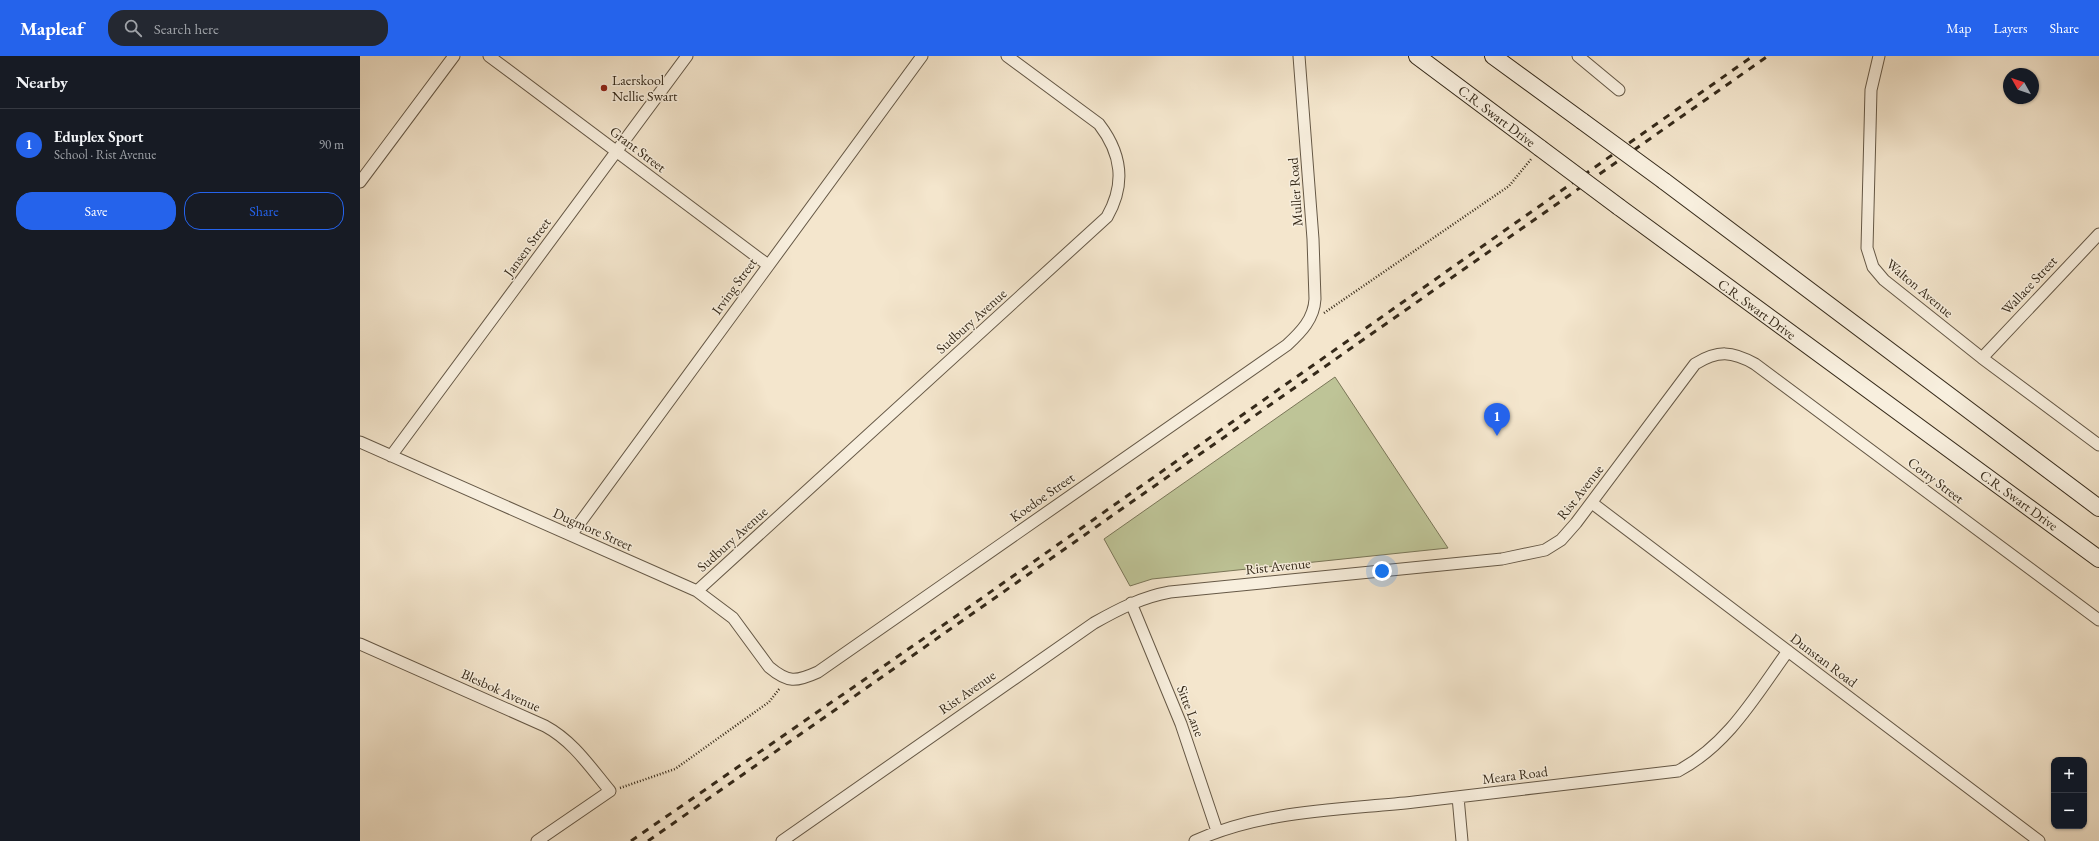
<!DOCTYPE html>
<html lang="en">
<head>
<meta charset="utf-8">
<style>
	:root { --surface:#171b24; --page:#242831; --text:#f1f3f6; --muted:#9ea1a6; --line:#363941; --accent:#2563eb }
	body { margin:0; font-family:"EB Garamond",serif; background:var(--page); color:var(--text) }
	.controls { position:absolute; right:12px; bottom:12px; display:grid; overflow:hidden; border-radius:8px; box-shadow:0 1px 3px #0004 }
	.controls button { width:36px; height:36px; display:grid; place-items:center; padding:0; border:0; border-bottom:1px solid var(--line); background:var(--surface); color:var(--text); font:20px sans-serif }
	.compass { position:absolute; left:1643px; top:12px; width:36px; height:36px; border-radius:50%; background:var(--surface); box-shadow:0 1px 3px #0004; rotate:310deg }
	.you { position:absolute; left:1022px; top:515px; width:14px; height:14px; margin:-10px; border:3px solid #fff; border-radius:50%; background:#1a73e8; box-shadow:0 0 0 6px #1a73e833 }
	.badge { display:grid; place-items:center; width:26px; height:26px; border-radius:50%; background:var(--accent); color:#fff; font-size:13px; font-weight:700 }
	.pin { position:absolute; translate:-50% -33px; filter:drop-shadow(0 1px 2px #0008) }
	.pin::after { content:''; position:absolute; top:21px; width:14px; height:12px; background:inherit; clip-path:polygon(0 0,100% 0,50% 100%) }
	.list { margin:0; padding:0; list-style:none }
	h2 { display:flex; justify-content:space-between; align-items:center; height:52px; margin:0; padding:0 16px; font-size:17px }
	h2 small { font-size:13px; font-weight:400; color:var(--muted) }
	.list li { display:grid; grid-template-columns:26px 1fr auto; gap:12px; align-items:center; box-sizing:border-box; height:72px; padding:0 16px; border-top:1px solid var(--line) }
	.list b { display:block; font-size:15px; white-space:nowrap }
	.list p { margin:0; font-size:13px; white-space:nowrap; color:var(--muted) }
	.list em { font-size:13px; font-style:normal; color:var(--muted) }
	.actions { display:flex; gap:8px; padding:12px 16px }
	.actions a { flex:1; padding:9px 0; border:1px solid var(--accent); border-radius:16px; text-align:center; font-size:14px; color:var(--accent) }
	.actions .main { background:var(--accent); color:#fff }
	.icon { flex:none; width:22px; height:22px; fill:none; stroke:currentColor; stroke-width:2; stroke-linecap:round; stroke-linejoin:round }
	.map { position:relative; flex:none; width:1739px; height:785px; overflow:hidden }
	header { display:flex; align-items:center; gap:24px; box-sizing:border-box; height:56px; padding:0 20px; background:var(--accent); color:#fff }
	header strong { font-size:19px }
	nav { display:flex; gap:22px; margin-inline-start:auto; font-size:14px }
	.search { width:280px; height:36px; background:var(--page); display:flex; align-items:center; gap:10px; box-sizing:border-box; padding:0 14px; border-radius:16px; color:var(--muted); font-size:15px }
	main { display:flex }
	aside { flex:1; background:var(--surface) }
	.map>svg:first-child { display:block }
	.green { fill:#bec497; stroke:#7a7658 }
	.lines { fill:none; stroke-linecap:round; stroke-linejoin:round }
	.minor-casing { stroke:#655846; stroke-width:13 }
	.secondary-casing { stroke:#352919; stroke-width:18 }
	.path { stroke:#352919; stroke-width:2.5; stroke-dasharray:1 2; stroke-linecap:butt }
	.minor { stroke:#f8efde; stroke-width:11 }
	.secondary { stroke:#f8efde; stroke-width:16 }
	.rail { stroke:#352919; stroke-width:3; stroke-dasharray:7 7; stroke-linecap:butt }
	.secondary-bridge-casing { stroke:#352919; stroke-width:18; stroke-linecap:butt }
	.secondary-bridge { stroke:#f8efde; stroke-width:16 }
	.poi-dot { fill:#8f2418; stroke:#f8efde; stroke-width:1.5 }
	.labels { text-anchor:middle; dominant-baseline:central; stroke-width:3; stroke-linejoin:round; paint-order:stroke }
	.poi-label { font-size:14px; fill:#352919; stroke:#f8efde; text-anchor:start }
	.street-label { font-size:14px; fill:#352919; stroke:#f8efde }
</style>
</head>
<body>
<header>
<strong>Mapleaf</strong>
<div class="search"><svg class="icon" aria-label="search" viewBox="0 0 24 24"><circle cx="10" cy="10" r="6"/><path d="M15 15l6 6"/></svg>Search here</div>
<nav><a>Map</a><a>Layers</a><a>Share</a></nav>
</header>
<main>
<aside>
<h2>Nearby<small></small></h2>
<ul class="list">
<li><span class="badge">1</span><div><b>Eduplex Sport</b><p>School · Rist Avenue</p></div><em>90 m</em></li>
</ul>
<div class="actions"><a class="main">Save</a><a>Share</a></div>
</aside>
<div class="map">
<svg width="1739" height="785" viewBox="0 0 1739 785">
	<rect width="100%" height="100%" fill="#f4e6cd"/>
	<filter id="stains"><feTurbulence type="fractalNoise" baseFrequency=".005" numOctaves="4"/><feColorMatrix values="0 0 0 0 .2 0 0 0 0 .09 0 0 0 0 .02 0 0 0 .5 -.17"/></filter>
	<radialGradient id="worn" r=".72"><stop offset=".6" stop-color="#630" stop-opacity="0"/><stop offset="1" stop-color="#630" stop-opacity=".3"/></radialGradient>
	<!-- green -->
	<path class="green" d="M975 321 1088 492 792 523 770 530 744 483Z"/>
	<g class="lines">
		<defs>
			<path id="minor" d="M129 0 408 209
				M1218 0 1259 34
				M1519 0 1511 34 1507 192 1513 211 1524 224 1622 302 1739 389
				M0 126 94 0
				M1622 302 1739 178
				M0 386 337 535 373 562 409 611C428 627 436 626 458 616L927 289C941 276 954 263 955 243L953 183 939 0
				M31 400 327 0
				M1232 447 1679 785
				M211 479 562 0
				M337 535 747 161C766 128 762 98 739 68L647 0
				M771 547 821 668 857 775
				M0 588 185 670C213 685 230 711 250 735L177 785
				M1098 741 1102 785
				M422 785 734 567C759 553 782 541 810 536L1142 503 1185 494 1201 484 1216 467 1335 308C1358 294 1372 295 1395 308L1739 564
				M835 785C903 754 980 754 1054 746 1142 736 1230 725 1318 715 1368 689 1396 639 1428 595"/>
			<path id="secondary" d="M1057 0 1180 92
				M1133 0 1222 65
				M1304 125 1739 452
				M1259 151 1739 503"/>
		</defs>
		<!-- minor casing -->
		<use href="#minor" class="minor-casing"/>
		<!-- secondary casing -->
		<use href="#secondary" class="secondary-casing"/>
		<!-- path -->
		<path class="path" d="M964 257 1149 130 1172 102
			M260 732 315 713 409 646 420 632"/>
		<!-- minor -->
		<use href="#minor" class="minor"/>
		<!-- secondary -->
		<use href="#secondary" class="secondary"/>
		<!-- rail -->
		<path class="rail" d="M271 785 602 556 1393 0
			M288 785 1408 0"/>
		<defs>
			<path id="secondary-bridge" d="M1222 65 1304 125
				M1180 92 1259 151"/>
		</defs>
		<!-- secondary-bridge casing -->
		<use href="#secondary-bridge" class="secondary-bridge-casing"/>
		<!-- secondary-bridge -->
		<use href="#secondary-bridge" class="secondary-bridge"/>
	</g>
	<!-- markers -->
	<circle class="poi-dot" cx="244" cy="32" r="4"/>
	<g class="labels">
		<!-- poi labels -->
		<g class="poi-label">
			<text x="252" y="24">Laerskool<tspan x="252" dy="16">Nellie Swart</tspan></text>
		</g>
		<!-- street labels -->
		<g class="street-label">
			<text transform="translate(1137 60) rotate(37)">C.R. Swart Drive</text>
			<text transform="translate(278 93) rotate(37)">Grant Street</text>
			<text transform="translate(935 136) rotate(-94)">Muller Road</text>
			<text transform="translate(167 191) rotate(-54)">Jansen Street</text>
			<text transform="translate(1669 229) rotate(-47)">Wallace Street</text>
			<text transform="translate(374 230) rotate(-54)">Irving Street</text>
			<text transform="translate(1560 232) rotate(40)">Walton Avenue</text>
			<text transform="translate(1397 253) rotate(36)">C.R. Swart Drive</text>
			<text transform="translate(611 265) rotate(-42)">Sudbury Avenue</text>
			<text transform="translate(1576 424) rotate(37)">Corry Street</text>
			<text transform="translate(1220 436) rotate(-52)">Rist Avenue</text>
			<text transform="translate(682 441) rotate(-35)">Koedoe Street</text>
			<text transform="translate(1659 444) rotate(36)">C.R. Swart Drive</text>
			<text transform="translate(233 473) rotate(24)">Dugmore Street</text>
			<text transform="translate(372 483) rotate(-42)">Sudbury Avenue</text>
			<text transform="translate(918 510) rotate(-6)">Rist Avenue</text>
			<text transform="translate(1464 604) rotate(37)">Dunstan Road</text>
			<text transform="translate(141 634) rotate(24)">Blesbok Avenue</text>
			<text transform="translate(607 636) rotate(-35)">Rist Avenue</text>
			<text transform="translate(831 655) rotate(69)">Sitte Lane</text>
			<text transform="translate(1155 719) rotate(-7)">Meara Road</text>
		</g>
	</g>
	<rect width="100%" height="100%" filter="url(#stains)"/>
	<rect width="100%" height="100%" fill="url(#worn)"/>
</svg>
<div class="controls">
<button>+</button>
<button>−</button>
</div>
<svg class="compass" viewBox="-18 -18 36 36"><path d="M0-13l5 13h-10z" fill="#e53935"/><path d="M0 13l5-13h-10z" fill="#9ea1a6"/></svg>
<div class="you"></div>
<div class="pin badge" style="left:1137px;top:380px">1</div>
</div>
</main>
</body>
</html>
